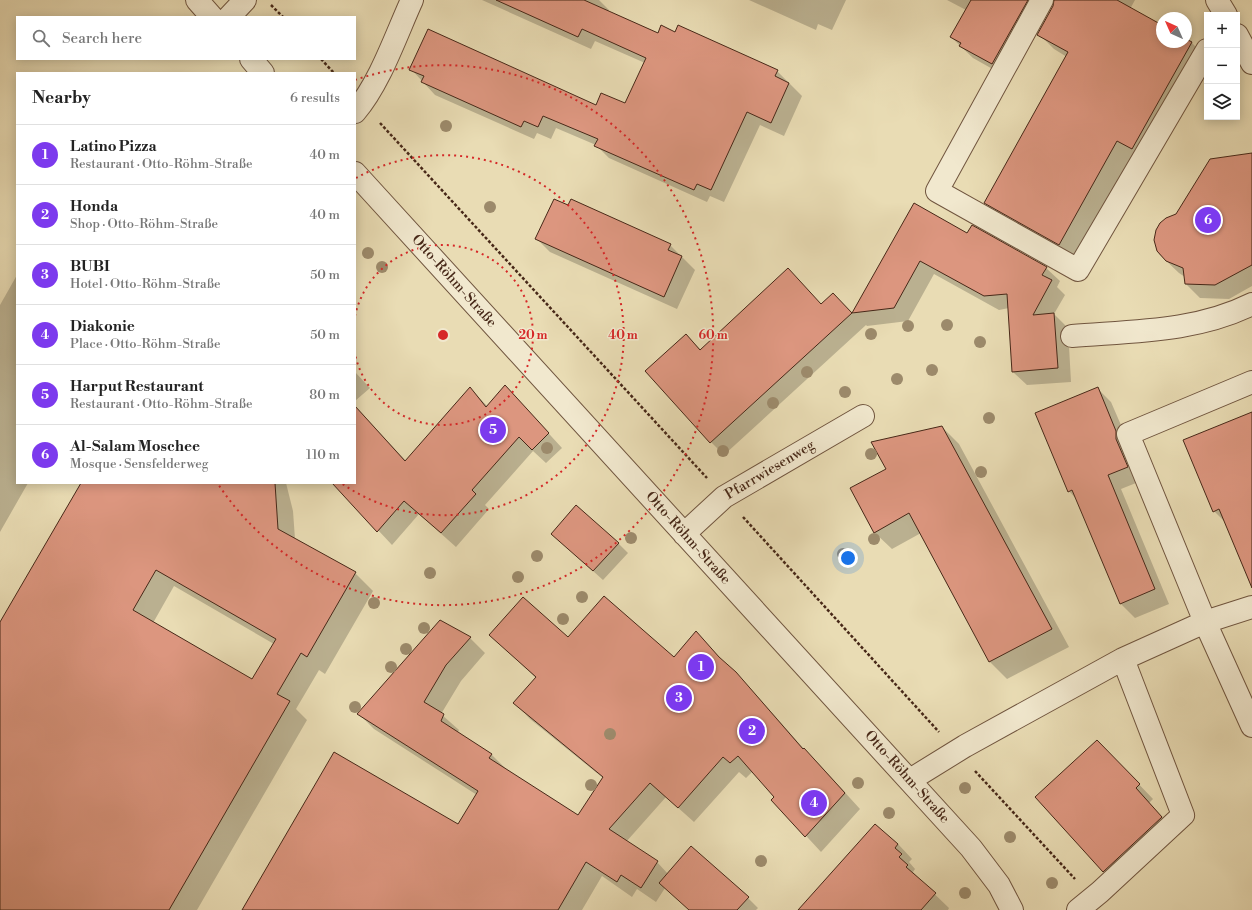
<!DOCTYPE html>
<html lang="en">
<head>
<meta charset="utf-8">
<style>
	:root { --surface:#fff; --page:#f6f6f6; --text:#222; --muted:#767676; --line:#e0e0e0; --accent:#7c3aed }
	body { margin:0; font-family:"Libre Bodoni",serif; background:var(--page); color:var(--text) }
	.controls { position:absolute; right:12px; top:12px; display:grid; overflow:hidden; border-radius:0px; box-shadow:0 2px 10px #0003 }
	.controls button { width:36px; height:36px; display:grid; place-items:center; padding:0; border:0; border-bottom:1px solid var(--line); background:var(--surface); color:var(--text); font:20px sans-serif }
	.compass { position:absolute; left:1156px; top:12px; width:36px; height:36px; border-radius:50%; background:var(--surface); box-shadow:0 2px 10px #0003; rotate:315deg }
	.you { position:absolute; left:848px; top:558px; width:14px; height:14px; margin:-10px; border:3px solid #fff; border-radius:50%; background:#1a73e8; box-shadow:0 0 0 6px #1a73e833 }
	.badge { display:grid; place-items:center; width:26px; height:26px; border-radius:50%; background:var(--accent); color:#fff; font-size:13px; font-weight:700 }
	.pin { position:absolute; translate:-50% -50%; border:2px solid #fff; box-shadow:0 1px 4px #0006 }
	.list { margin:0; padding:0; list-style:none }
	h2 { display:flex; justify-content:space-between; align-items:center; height:52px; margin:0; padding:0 16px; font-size:17px }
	h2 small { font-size:13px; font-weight:400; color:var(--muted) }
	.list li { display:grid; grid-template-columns:26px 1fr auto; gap:12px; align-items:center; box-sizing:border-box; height:60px; padding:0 16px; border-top:1px solid var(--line) }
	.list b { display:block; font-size:15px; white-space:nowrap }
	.list p { margin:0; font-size:13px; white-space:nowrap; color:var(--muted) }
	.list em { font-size:13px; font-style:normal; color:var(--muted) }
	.icon { flex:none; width:22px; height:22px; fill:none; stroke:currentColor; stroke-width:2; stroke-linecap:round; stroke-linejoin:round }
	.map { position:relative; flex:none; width:1252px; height:910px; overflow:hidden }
	.search { position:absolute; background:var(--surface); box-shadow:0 2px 10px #0003; left:16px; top:16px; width:340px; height:44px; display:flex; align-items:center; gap:10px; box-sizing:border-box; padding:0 14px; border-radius:0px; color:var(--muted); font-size:15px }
	.panel { position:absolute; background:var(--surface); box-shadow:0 2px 10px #0003; left:16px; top:72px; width:340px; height:412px; border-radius:0px }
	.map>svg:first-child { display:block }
	.shadow { fill:#0003; fill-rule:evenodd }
	.building { fill:#dc967f; stroke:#472818; fill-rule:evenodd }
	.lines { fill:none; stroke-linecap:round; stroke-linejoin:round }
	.minor-casing { stroke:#70553f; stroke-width:24 }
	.path { stroke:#472818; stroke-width:2.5; stroke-dasharray:3 2; stroke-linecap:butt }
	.minor { stroke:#f1e8ce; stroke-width:22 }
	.tree { fill:#9c8a6b }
	.ring { fill:none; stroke:#d62828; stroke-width:2; stroke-dasharray:2 4 }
	.labels { text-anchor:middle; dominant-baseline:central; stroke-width:3; stroke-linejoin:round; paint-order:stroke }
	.street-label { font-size:14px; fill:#472818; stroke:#f1e8ce }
	.centre { fill:#d62828; stroke:#f1e8ce; stroke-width:2 }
	.ring-label { font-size:12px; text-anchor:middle; font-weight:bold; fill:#d62828; stroke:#f1e8ce; stroke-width:3; stroke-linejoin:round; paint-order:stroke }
</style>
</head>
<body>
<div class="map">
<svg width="1252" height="910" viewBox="0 0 1252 910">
	<rect width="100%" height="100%" fill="#e9dcb4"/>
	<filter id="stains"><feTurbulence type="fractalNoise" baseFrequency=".005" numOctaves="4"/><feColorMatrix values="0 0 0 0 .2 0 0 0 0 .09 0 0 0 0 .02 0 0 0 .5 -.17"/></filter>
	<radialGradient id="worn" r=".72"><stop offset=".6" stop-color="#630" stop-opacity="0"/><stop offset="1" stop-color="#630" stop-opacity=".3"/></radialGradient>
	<!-- shadow -->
	<path class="shadow" d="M482 0H599L609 10 608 12 658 34 676 33 777 71 802 96 784 136 760 125 724 202 710 196 707 202 609 158 596 145 556 128 551 139 537 133 534 139 435 95 411 69 597 106 625 104 645 63 595 41 591 49Z
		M749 0H846L832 30 818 24 816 30Z
		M947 0H1044L1005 76 973 58 951 37 966 10Z
		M1059 0H1135L1130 9 1162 26V42H1186V40L1192 43 1207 58 1074 259 1000 218 985 203 1067 57 1054 49 1039 34Z
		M1252 154V286L1229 299 1200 298 1186 284 1185 277 1179 273 1159 254 1156 247 1155 236 1177 215Z
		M914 205 968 234 1046 268 1060 281 1057 287 1065 295 1054 314 1068 328 1071 382 1027 385 1013 372 1009 308 999 310 934 274 908 321 867 326 866 325 724 455 711 442 686 335 701 350 821 305 833 294 853 314Z
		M537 239 670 245 695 270 677 309 550 252Z
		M17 275V483H28L0 532V305Z
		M355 372 370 388 355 401Z
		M470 388 488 407 519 401 562 448 546 463 533 451 485 505 489 509 456 547 419 514 392 545 334 483H355V406L406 461Z
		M1097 388 1111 402 1130 446 1141 481 1121 489 1169 604 1135 618 1121 604 1077 500 1069 491Z
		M1252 413V584L1225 522 1214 511Z
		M942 427 959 444 1069 647 1007 679 990 662 921 533 892 549 874 532 887 470Z
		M82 483H286L293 511 295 539 355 573 373 591 325 674 319 670 296 709 307 720 197 910H0V625ZM174 586 274 644 252 680 153 623Z
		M562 543H618L628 553 603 580Z
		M696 633 751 689 804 749 819 764 860 809 821 852 773 800 775 798 753 771 746 778 739 772 694 822 666 797 626 842 657 862 668 874 691 848 748 898 758 908 756 910H690L665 888 656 902 637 889 632 897 602 876 582 910H244L458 825 477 795 374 729 359 714 470 638 485 653 461 681 441 714 459 730 458 732 491 754 507 770 578 817 603 778 530 719 515 703 536 678 490 635 568 638 674 658Z
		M1111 755 1153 799 1149 803 1176 832 1118 885 1036 797Z
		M898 844 912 859 909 862 915 869 913 872 921 881 949 908 948 910H807Z"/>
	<!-- building -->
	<path class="building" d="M496 0H584L658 33 661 25 675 32 678 25 778 70 775 76 789 83 771 123 747 112 711 190 697 184 694 190 594 146 598 139 543 116 538 127 524 121 521 127 421 82 424 76 409 70 428 29 596 105 601 93 625 103 646 58 582 29 578 37Z
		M971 0H1028L992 64 959 46 961 43 950 37Z
		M1054 0H1117L1162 25V42H1186V39L1192 42 1132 149 1117 141 1059 245 984 203 1068 52 1037 35 1053 6Z
		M1252 153V265L1215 285 1185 284 1183 268 1166 261 1157 251 1154 240 1156 230 1160 223 1166 218 1176 214 1210 159Z
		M554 199 568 205 571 199 671 244 668 250 682 256 664 297 535 239Z
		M914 203 967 233 972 225 1047 267 1042 275 1052 280 1033 315 1054 313 1058 368 1012 372 1007 294 984 296 920 261 894 308 852 313Z
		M788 268 821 304 833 293 852 313 710 443 645 371 686 334 700 350Z
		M505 385 549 433 532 450 519 437 472 490 476 494 441 533 404 501 377 532 332 483H355V406L405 461 470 387 486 407Z
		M1098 387 1116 431V439L1128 467 1108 475 1155 589 1120 604 1072 490 1068 492 1035 413Z
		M1252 412V588L1219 509 1213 512 1183 440Z
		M942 426 1052 629 989 662 909 513 874 533 850 488 886 469 871 442Z
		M81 483H275L278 529 356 572 307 657 301 653 277 694 290 701 169 910H0V622ZM156 570 276 639 252 679 133 610Z
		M576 505 619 543 593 571 551 534Z
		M604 596 674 657 696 631 719 657 736 672 803 749 804 748 845 793 805 837 771 800 774 797 738 756 730 763 723 757 678 808 650 783 609 829 658 861 641 888 621 875 617 882 586 862 558 910H242L334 752 458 824 478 791 357 714 440 620 471 637 446 665 424 702 444 714 441 721 492 754 489 758 578 815 603 777 513 703 536 677 489 635 523 597 568 637Z
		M1097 740 1140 784 1136 788 1162 817 1103 872 1035 797Z
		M875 824 898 844 895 848 902 854 899 857 908 865 906 867 936 893 921 910H798Z
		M691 846 749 897 737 910H689L659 883Z"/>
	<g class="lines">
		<defs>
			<path id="minor" d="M197 0 212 17
				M1042 0 937 191 1078 270 1207 50
				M1217 0 1226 15
				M229 17 245 0
				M1237 35 1252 63
				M251 59 263 73
				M355 112C380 83 396 35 412 0
				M355 173 971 848 999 885 1012 910
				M1072 336C1133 331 1196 332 1252 304
				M1252 382 1128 434 1205 622 1252 726
				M684 534 724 497 863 416
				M910 780 965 746 1123 659 1205 622 1252 607
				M1078 910 1100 892 1183 815 1123 659"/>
		</defs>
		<!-- minor casing -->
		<use href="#minor" class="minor-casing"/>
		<!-- path -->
		<path class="path" d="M271 5 283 17
			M321 59 334 73
			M380 123 707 478
			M743 517 939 732
			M975 771 1075 879"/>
		<!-- minor -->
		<use href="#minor" class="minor"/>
	</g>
	<!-- trees -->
	<g class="tree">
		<circle cx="446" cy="126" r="6"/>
		<circle cx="490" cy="207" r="6"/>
		<circle cx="368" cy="253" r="6"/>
		<circle cx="382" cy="267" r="6"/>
		<circle cx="947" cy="325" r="6"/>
		<circle cx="908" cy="326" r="6"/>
		<circle cx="871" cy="334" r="6"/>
		<circle cx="980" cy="342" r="6"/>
		<circle cx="932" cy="370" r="6"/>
		<circle cx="807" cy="372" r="6"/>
		<circle cx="897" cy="379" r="6"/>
		<circle cx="845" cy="392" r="6"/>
		<circle cx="773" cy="403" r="6"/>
		<circle cx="989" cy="418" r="6"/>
		<circle cx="547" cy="448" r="6"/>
		<circle cx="723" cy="451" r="6"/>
		<circle cx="871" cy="454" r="6"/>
		<circle cx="981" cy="472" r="6"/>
		<circle cx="631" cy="538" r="6"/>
		<circle cx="874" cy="539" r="6"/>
		<circle cx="843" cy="554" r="6"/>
		<circle cx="537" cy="556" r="6"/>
		<circle cx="430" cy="573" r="6"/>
		<circle cx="518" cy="577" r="6"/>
		<circle cx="582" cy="597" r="6"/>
		<circle cx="374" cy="603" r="6"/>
		<circle cx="563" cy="619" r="6"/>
		<circle cx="424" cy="628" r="6"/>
		<circle cx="406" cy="649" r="6"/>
		<circle cx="391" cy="667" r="6"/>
		<circle cx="355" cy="707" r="6"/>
		<circle cx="610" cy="734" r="6"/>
		<circle cx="858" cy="783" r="6"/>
		<circle cx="591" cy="785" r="6"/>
		<circle cx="965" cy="788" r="6"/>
		<circle cx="889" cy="813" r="6"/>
		<circle cx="1010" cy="837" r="6"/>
		<circle cx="761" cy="861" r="6"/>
		<circle cx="1052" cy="883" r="6"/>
		<circle cx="965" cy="893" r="6"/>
	</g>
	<!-- distance rings -->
	<g class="ring">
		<path d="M355 316A90 90 0 1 1 355 354"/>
		<path d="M356 178A180 180 0 1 1 341 483"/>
		<path d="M355 80A270 270 0 1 1 218 484"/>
	</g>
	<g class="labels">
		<!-- street labels -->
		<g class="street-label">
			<text transform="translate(454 281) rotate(48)">Otto-Röhm-Straße</text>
			<text transform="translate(770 470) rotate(-31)">Pfarrwiesenweg</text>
			<text transform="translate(688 538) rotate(48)">Otto-Röhm-Straße</text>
			<text transform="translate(907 777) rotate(48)">Otto-Röhm-Straße</text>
		</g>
	</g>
	<circle cx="443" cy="335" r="6" class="centre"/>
	<g class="ring-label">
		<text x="533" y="339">20 m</text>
		<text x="623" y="339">40 m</text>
		<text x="713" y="339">60 m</text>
	</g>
	<rect width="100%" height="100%" filter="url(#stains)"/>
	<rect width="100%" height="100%" fill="url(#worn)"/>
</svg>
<div class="controls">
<button>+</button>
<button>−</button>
<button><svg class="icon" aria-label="layers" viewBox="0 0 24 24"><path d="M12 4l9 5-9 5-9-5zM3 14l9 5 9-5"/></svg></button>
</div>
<svg class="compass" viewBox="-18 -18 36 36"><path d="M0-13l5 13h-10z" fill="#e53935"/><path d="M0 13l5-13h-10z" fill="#767676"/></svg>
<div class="you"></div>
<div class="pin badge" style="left:701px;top:667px">1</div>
<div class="pin badge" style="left:752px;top:731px">2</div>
<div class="pin badge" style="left:679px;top:698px">3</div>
<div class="pin badge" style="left:814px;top:803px">4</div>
<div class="pin badge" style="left:493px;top:430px">5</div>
<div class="pin badge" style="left:1208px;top:220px">6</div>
<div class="search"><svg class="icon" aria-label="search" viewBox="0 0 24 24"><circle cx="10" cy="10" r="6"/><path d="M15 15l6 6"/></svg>Search here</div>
<section class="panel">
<h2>Nearby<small>6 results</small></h2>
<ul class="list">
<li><span class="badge">1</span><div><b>Latino Pizza</b><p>Restaurant · Otto-Röhm-Straße</p></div><em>40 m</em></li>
<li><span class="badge">2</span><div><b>Honda</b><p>Shop · Otto-Röhm-Straße</p></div><em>40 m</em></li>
<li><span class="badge">3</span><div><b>BUBI</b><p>Hotel · Otto-Röhm-Straße</p></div><em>50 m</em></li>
<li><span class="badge">4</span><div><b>Diakonie</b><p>Place · Otto-Röhm-Straße</p></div><em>50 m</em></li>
<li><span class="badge">5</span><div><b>Harput Restaurant</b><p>Restaurant · Otto-Röhm-Straße</p></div><em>80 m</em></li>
<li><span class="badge">6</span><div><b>Al-Salam Moschee</b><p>Mosque · Sensfelderweg</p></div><em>110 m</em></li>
</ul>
</section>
</div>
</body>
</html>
